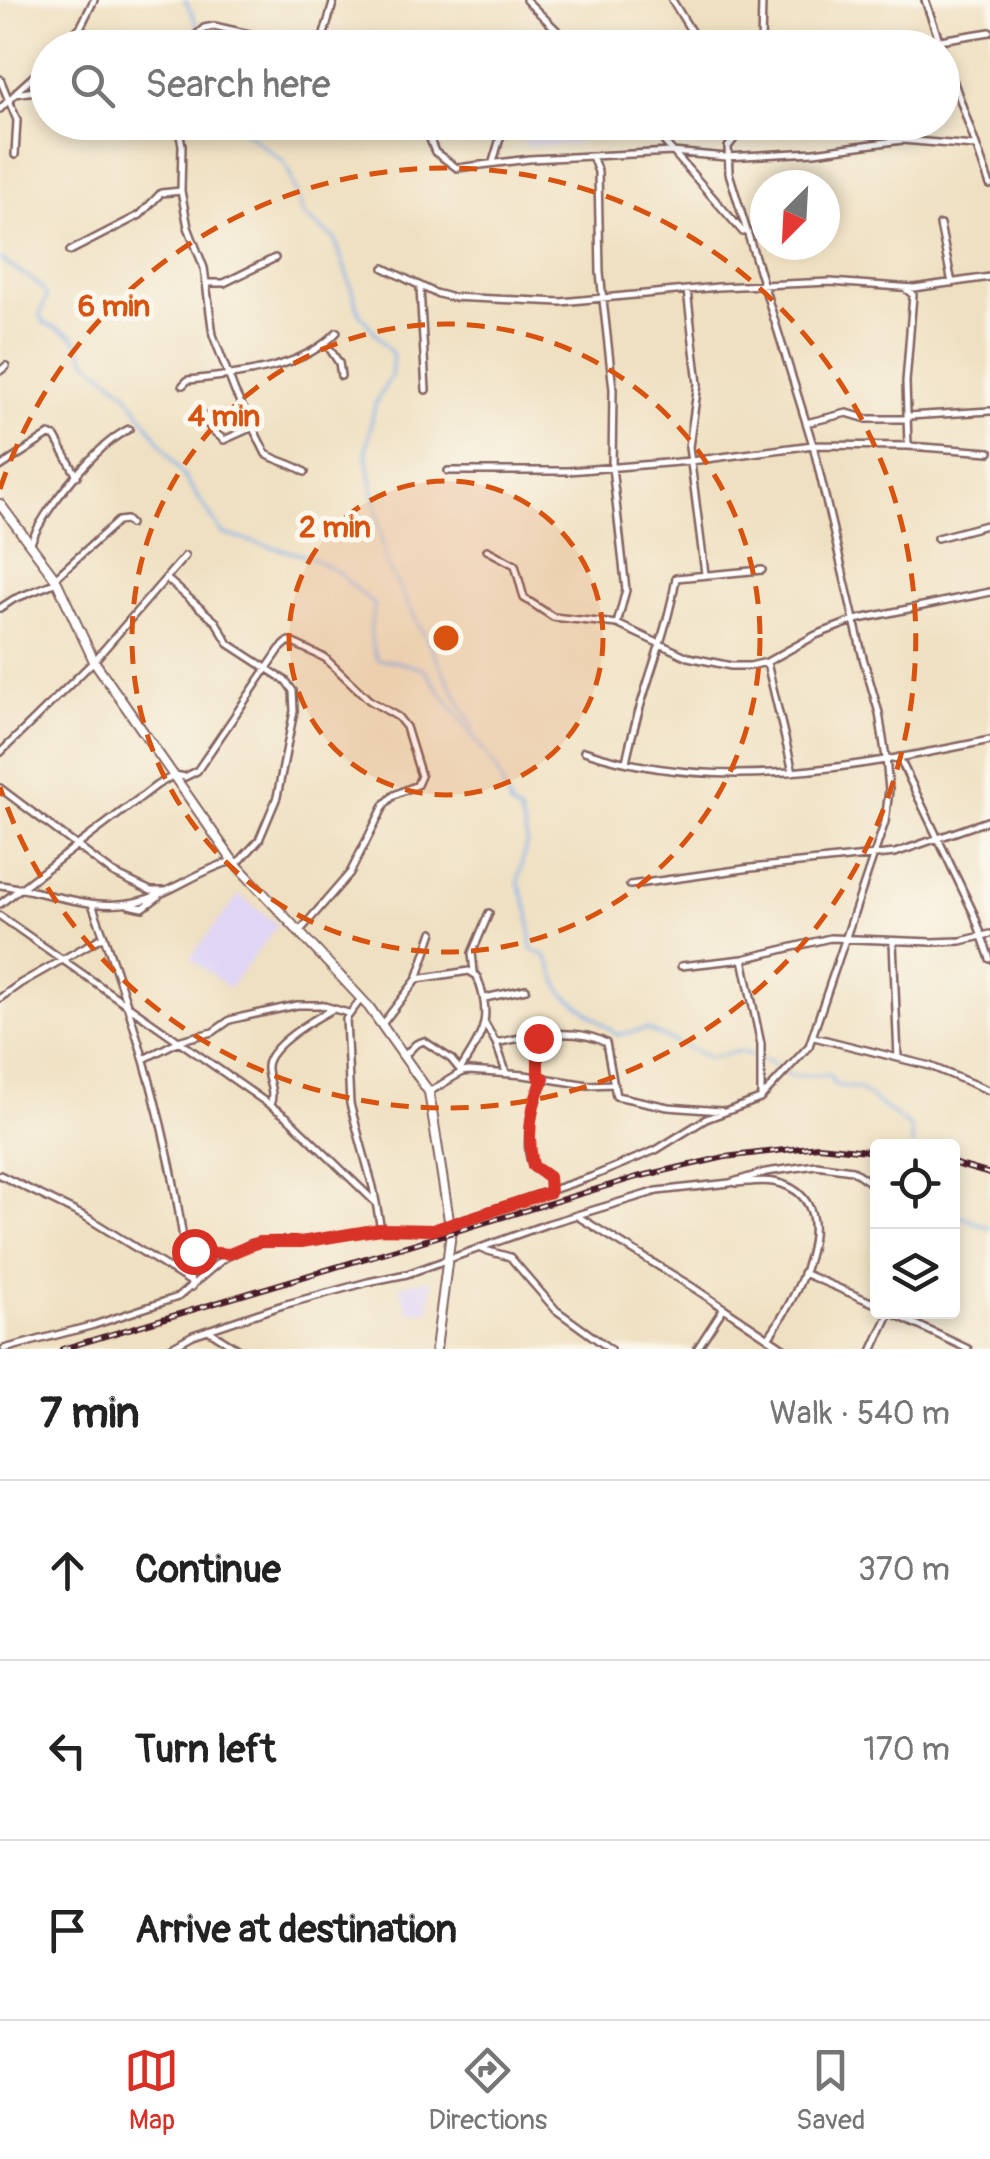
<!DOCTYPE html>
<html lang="en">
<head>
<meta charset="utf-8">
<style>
	:root { --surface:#fff; --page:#f2f2f2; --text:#222; --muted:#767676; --line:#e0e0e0; --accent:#d93025 }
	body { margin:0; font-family:Pangolin,sans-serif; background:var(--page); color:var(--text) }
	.controls { position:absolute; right:30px; bottom:30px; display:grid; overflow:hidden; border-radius:10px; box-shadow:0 5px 15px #0003 }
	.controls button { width:90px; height:90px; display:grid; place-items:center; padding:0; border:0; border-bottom:2px solid var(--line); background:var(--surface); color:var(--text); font:50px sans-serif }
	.compass { position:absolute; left:750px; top:170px; width:90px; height:90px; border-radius:50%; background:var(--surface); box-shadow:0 5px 15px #0003; rotate:204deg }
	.stop { position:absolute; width:30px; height:30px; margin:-22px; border:8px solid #d93025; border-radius:50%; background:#fff }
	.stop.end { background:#d93025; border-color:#fff; box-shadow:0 2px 10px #0008 }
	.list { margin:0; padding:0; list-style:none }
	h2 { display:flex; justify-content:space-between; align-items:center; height:130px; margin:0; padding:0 40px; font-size:42px }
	h2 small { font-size:32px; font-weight:400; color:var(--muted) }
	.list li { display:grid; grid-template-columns:65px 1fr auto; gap:30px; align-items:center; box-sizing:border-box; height:180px; padding:0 40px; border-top:2px solid var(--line) }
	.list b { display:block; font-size:38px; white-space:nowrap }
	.list em { font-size:32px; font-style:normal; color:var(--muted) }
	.icon { flex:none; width:55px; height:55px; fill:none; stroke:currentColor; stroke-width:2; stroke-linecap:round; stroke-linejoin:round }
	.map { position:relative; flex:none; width:990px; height:1349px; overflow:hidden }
	.search { position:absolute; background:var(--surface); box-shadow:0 5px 15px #0003; left:30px; right:30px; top:30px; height:110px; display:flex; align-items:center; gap:25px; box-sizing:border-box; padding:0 35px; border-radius:55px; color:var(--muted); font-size:38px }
	.sheet { height:670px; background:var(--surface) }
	nav { display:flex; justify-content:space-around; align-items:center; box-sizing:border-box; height:140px; border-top:2px solid var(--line); background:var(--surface); font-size:28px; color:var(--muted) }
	nav a { display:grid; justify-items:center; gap:5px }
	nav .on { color:var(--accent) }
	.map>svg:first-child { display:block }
	.built { fill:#dfd5f5 }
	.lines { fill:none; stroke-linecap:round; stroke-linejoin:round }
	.stream { stroke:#80b0eb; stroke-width:2.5 }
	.street-casing { stroke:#846360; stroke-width:10 }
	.secondary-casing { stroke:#846360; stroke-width:12 }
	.street { stroke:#fff; stroke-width:5 }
	.secondary { stroke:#fff; stroke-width:8 }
	.rail-casing { stroke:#4a1f2b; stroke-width:6 }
	.rail { stroke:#fbf7ec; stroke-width:2.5; stroke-dasharray:8; stroke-linecap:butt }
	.route { stroke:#d93025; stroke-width:12 }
	.ring { fill:none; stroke:#d8530f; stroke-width:5; stroke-dasharray:18 12 }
	.centre { fill:#d8530f; stroke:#fbf7ec; stroke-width:5 }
	.ring-label { font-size:30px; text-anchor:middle; font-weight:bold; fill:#d8530f; stroke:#fbf7ec; stroke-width:10; stroke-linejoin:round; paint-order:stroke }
</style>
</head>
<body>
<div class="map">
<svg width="990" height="1349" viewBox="0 0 990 1349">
	<rect width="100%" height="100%" fill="#fbf7ec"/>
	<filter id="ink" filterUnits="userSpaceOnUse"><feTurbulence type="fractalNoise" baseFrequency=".01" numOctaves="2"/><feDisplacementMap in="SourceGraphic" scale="20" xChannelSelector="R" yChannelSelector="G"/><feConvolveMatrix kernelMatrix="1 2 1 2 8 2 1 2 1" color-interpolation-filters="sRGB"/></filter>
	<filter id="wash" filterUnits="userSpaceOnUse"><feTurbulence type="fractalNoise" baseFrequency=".0048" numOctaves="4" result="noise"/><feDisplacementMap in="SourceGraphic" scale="40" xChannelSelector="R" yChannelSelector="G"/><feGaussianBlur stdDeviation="2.25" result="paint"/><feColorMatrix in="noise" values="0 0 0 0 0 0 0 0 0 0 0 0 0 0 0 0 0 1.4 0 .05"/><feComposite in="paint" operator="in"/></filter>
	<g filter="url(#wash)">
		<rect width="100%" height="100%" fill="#efe0c1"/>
		<!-- built -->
		<path class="built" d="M524 123H577L578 144 525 146Z
			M239 895 278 925 229 988 190 958Z
			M431 1279 430 1311 409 1313 399 1285Z"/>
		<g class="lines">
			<!-- stream -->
			<path class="stream" d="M185 0 200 31 202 48
				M233 122 286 164 304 216 335 239 360 314 393 355 391 376 375 404 366 450 386 563 473 727 470 732
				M0 258C14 272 39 278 47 297L40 314 44 323 73 336 87 360 126 392 223 534 310 557 336 571 375 606C369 627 368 640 378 660L394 661 424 669 496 768 511 807 520 813 527 840 518 881 529 912 532 949 547 957 563 993 617 1035 646 1029 710 1058 739 1051 772 1063 790 1076 830 1075 835 1085 859 1089 910 1127 913 1146
				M952 1213 990 1228"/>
		</g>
	</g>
	<g filter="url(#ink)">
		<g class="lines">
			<defs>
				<path id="street" d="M526 0 575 48
					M672 0 699 44
					M925 0 990 185
					M761 47 762 0
					M61 48 81 26 94 0
					M182 48 204 28 214 26 312 48
					M320 48 334 0
					M602 48 940 40 990 32
					M0 79 17 120 15 155
					M17 91 48 63
					M0 109 15 94 48 89
					M177 122 182 145 181 191 188 227 204 268 213 335 235 392 266 454C279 462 292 463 305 472
					M423 122 435 152 457 168 529 159 592 156 672 152 726 157 814 152 902 140 974 146
					M647 122 743 232
					M592 156 598 172 600 273 613 389 612 467 626 590 617 624
					M493 162 503 128 508 122
					M940 225 952 283
					M70 251 140 215 161 193 181 191
					M384 268 435 293 450 297 561 302 718 287 830 282 914 288 990 277
					M206 283H224L275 258
					M420 288 426 390
					M905 288 913 295 906 382 908 446
					M687 290 698 384 689 447 705 574
					M326 343 339 363 341 376
					M0 371 6 366
					M183 385 188 380C235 375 302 370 337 332
					M202 413 211 429 224 440 253 427
					M908 416 990 411
					M806 423 847 413 867 419H908
					M0 467 49 435 55 437 77 476
					M448 471H568L691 461 813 445 908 446 990 452
					M937 538 990 524
					M31 543C43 510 97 444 129 429
					M487 550 515 565 524 598 553 617 617 624 688 657 731 666H750L767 662 816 635 855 620 990 592
					M55 578 118 521 126 520 130 524
					M167 579 216 622 229 644 286 681 293 691 294 711 277 797 259 840 236 865
					M0 608 14 599 57 582
					M767 663 793 772
					M584 751C715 795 859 767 990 740
					M0 753 94 661 185 556
					M899 757 974 914 990 959
					M626 762C638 699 666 640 676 578L762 570
					M0 788 113 873 151 891H165
					M0 885C49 891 97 915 147 899 177 889 202 869 233 861
					M630 885 751 868 895 853 990 820
					M0 904 157 785 175 775 185 777 197 771 280 649 289 641 325 658 369 700 398 717 406 727 421 776 417 785 394 795 385 804 350 873 298 933
					M92 904C124 989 151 1075 170 1164 179 1205 183 1246 192 1287
					M129 905 143 908 158 897
					M0 916 287 1117 376 1203
					M893 942 898 1058
					M743 959 761 1044V1096
					M681 966 743 959 830 938 932 942 961 941 990 934
					M474 972 472 953 489 913
					M417 979 469 971 477 976C493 1019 484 1032 460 1070
					M0 998 21 983 104 936
					M485 998 526 989
					M361 999 346 1019 350 1104 373 1187 381 1229
					M484 1022 496 1043 506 1072
					M383 1023 417 979 433 932
					M538 1037V1077
					M814 1037 930 1066 990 1091
					M496 1043C528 1036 577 1026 606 1043L616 1096 668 1107 721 1111
					M404 1056 416 1044 424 1041 451 1059 460 1070
					M144 1059 181 1040 213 1032 230 1020 242 1017 297 1005H321L348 1013
					M544 1078C535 1095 520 1152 535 1168 539 1172 545 1173 549 1177L550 1193
					M429 1092 462 1072 469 1071 524 1075 588 1085 614 1084
					M270 1105C276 1091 266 1080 267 1066 269 1045 316 1018 333 1009
					M0 1175 86 1217 191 1282
					M736 1183C750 1182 768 1179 782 1184 848 1206 793 1304 768 1338
					M577 1216 694 1288 785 1349
					M184 1246 208 1254H226
					M481 1249 510 1257 556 1310 610 1349
					M803 1273 878 1305
					M890 1312 968 1349
					M208 1330 238 1349
					M4 1349 94 1325 178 1297 223 1259 250 1244 277 1241 301 1242 381 1229 433 1230 591 1177 656 1150 706 1119 760 1099 809 1046 885 822 889 790 886 758 879 713 863 658 813 445 729 173 728 147 747 122
					M168 1349 193 1335 283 1305 368 1282 407 1274 547 1224 657 1191 730 1183 766 1172 816 1165 852 1170 878 1188
					M697 1349 723 1309
					M873 1349 890 1312"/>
				<path id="secondary" d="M0 504 55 578 94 661 233 861 369 1007 429 1092 451 1233 436 1349"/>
			</defs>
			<!-- street casing -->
			<use href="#street" class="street-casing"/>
			<!-- secondary casing -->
			<use href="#secondary" class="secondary-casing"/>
			<!-- street -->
			<use href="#street" class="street"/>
			<!-- secondary -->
			<use href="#secondary" class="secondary"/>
			<defs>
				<path id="rail" d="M952 1163 990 1174
					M62 1349 637 1177 725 1157 818 1146 878 1152"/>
			</defs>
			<!-- rail casing -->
			<use href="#rail" class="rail-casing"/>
			<!-- rail -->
			<use href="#rail" class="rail"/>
		</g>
	</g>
	<g class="lines" filter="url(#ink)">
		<!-- route -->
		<path class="route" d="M194 1251 229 1254 259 1242H301L380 1229 433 1230 550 1192 549 1177 533 1166C527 1135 530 1105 544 1078L538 1076V1038"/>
	</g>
	<!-- distance rings -->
	<circle cx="446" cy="638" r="157" fill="#d8530f" fill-opacity=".12"/>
	<g class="ring">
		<circle cx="446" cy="638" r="157"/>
		<circle cx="446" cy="638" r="314"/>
		<path d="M0 489A470 470 0 1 1 0 787"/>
	</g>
	<circle cx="446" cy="638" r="15" class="centre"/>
	<g class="ring-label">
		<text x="114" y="316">6 min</text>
		<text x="224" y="426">4 min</text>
		<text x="335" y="537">2 min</text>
	</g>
</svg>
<div class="controls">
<button><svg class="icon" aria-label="locate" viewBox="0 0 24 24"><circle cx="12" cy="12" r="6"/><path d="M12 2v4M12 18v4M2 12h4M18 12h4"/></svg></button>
<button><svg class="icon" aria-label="layers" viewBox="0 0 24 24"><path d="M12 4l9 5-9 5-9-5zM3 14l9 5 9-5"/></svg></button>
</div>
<svg class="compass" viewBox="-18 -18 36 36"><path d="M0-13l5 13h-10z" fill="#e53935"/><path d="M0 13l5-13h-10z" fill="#767676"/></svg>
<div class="stop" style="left:194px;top:1251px"></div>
<div class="stop end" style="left:538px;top:1038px"></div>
<div class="search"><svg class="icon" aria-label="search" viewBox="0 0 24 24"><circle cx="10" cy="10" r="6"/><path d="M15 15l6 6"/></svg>Search here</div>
</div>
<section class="sheet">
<h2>7 min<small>Walk · 540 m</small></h2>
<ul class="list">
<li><svg class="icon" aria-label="ahead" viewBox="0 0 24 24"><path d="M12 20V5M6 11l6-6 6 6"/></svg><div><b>Continue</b></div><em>370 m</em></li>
<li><svg class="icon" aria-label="left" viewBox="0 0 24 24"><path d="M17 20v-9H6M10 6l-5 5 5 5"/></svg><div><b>Turn left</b></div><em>170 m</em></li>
<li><svg class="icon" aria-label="arrive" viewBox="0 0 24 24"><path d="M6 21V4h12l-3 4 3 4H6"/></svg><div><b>Arrive at destination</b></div></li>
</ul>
</section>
<nav>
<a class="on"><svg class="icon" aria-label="map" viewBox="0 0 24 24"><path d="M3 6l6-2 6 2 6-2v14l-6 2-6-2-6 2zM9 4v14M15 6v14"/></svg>Map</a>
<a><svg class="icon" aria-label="directions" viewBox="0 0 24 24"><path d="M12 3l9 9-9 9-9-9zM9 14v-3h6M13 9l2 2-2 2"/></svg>Directions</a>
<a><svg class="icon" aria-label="saved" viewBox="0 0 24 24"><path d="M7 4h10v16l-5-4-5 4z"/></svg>Saved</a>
</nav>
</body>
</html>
